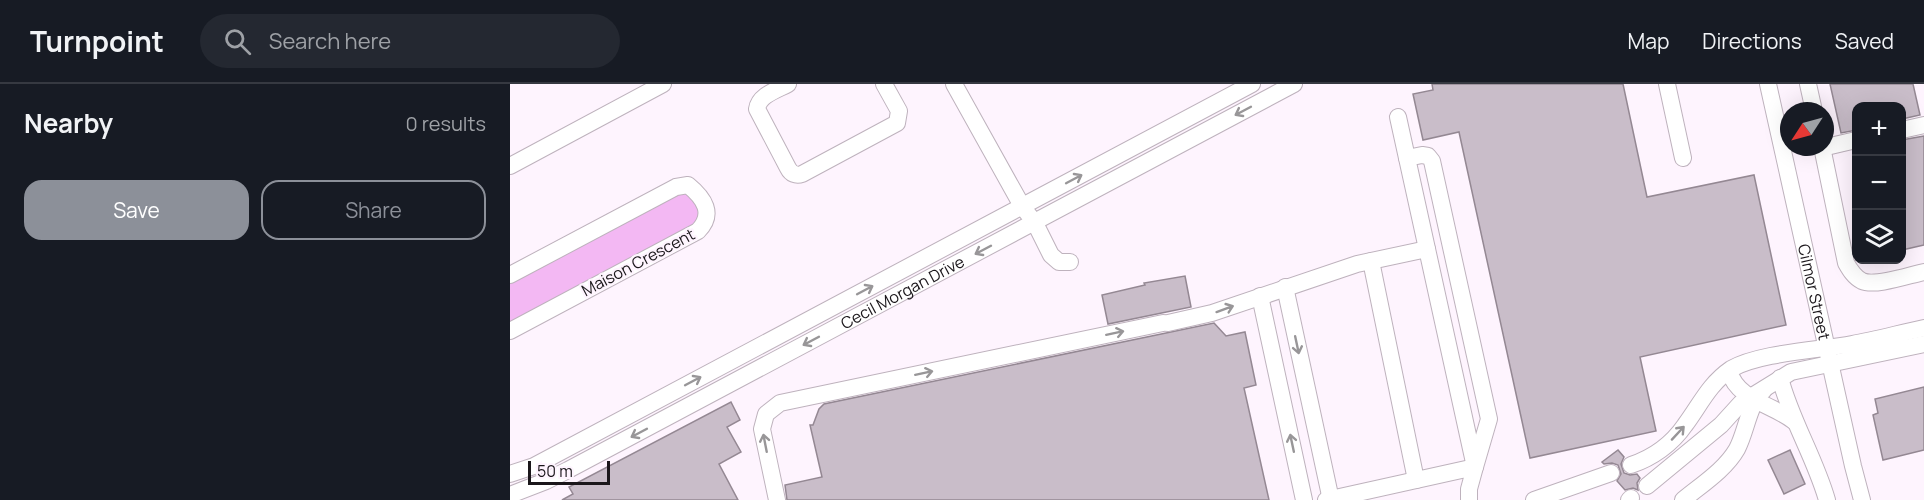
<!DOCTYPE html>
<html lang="en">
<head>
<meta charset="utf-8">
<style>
	:root { --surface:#171b24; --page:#242831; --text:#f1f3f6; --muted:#9ea1a6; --line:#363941; --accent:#8c9099 }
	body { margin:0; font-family:Manrope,sans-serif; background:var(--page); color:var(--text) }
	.controls { position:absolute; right:18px; top:18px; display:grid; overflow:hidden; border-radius:12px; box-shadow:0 6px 24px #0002 }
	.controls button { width:54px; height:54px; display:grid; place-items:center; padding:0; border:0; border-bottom:2px solid var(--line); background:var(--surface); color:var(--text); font:30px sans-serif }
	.compass { position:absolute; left:1270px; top:18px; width:54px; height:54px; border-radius:50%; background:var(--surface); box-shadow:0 6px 24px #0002; rotate:234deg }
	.scale { position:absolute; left:18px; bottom:15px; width:82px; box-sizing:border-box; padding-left:6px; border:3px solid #1a161a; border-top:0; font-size:16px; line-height:21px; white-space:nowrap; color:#1a161a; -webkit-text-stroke:4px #fef4fe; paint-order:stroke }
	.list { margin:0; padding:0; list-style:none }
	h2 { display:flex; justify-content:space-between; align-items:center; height:78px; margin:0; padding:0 24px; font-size:26px }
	h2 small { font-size:20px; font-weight:400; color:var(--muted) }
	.actions { display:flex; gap:12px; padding:18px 24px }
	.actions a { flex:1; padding:14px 0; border:2px solid var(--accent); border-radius:18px; text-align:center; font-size:21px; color:var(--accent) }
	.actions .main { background:var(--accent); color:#fff }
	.icon { flex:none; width:33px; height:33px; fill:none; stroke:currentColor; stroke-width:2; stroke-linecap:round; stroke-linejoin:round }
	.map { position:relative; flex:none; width:1414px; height:416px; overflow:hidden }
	header { display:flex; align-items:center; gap:36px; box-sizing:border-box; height:84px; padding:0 30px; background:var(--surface); border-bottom:2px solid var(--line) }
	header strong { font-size:28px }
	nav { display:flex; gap:33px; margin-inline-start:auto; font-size:21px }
	.search { width:420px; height:54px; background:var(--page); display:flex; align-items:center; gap:15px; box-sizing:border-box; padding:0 21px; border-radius:33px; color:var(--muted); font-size:22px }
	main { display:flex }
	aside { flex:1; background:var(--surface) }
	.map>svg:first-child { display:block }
	.green { fill:#f3b8f3 }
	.building { fill:#c9bdc9; stroke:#948893; stroke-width:1.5 }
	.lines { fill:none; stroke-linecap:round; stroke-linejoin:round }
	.minor-casing { stroke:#beb2bd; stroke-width:18 }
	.minor { stroke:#fff; stroke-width:16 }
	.oneway { stroke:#989698 }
	.labels { text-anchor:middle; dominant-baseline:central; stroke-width:4.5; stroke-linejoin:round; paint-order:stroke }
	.street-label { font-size:16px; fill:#1a161a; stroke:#fef4fe }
</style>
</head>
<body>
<header>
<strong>Turnpoint</strong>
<div class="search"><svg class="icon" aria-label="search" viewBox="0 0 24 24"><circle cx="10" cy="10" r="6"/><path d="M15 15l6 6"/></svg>Search here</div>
<nav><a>Map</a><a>Directions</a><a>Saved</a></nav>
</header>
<main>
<aside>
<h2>Nearby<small>0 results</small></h2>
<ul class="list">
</ul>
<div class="actions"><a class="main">Save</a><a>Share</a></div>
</aside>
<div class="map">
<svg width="1414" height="416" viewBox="0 0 1414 416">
	<rect width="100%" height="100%" fill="#fef4fe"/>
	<!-- green -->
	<path class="green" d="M169 107 184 112 191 136 0 241V197Z"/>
	<!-- building -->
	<path class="building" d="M922 0H1113L1137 113 1244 91 1276 241 1130 273 1146 347 1020 374 949 48 913 56 903 10 923 6Z
		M1320 0H1403L1410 31 1392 35V22H1347V46L1331 49Z
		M1414 52V161L1392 166V56Z
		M675 192 681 223 598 240 592 211 635 201 634 199Z
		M704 239 716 252 735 248 746 301 734 304 759 416H277L275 401 312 393 300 341H303L309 325 314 320Z
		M1414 303V366L1373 376 1363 331 1368 329 1365 315Z
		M221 318 230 336 217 343 231 368 209 380 228 416H52L63 410 59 403Z
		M1108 366 1114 373 1111 380 1114 389 1120 391 1127 390 1130 394 1127 399 1128 406 1123 404 1115 406 1107 397 1111 390 1108 381 1102 379 1094 380 1092 378Z
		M1280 366 1295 400 1274 410 1258 376Z"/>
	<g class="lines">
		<defs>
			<g id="minor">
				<path d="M278 0C267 6 249 11 247 25L278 84C281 90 286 92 292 90L387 39 389 27 374 0"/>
				<path d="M444 0 512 122 525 139 541 171 549 178H560"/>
				<path d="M1157 0 1173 74"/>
				<path id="s1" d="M1258 0 1343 382 1352 416"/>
				<path d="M1298 0 1304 27"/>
				<path d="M888 33 897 74"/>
				<path d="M1392 46 1414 41"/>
				<path d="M1312 63 1336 179C1340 186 1344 193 1352 197 1365 203 1399 191 1414 188"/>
				<path d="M1312 64 1346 56"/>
				<path d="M912 71 918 72 922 77 979 335 965 383 897 74Z"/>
				<path d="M0 82 153 0"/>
				<path d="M861 177 906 396"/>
				<path d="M0 191 166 103 178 101C194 114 205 130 188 147L0 247"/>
				<path d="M775 203 821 416"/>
				<path d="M750 212 794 416"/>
				<path d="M658 239 702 229 847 180 917 165"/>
				<path d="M1219 287C1228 317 1263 320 1285 338"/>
				<path d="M1270 294C1281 336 1305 374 1317 416"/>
				<path d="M1121 381C1142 374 1162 360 1175 341 1190 321 1199 300 1221 285 1248 269 1309 266 1342 260 1366 256 1390 249 1414 244"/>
				<path d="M0 390 24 382 742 0"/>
				<path d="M1137 402 1211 341 1231 319 1281 288 1414 260"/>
				<path id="s2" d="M0 411 36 397 58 386 784 0"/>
				<path d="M267 416 252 345 256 330 270 319 653 239"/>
				<path d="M816 416 965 383 959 405V416"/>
				<path d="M1024 416 1101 389"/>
				<path d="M1119 416 1121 414"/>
				<path d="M1173 416C1191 401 1215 386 1227 365 1237 346 1238 321 1254 306"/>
			</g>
		</defs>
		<!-- minor casing -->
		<use href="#minor" class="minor-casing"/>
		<!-- minor -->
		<use href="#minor" class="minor"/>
	</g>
	<!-- one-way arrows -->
	<defs><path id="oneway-shaft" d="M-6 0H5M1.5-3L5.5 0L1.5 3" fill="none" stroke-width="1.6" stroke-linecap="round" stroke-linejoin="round" transform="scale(1.5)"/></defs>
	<g class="oneway">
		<use href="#oneway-shaft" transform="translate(733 27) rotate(152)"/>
		<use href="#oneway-shaft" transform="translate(564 95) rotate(-28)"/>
		<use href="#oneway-shaft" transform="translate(473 166) rotate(152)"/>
		<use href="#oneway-shaft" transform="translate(355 206) rotate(-28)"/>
		<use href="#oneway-shaft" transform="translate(715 225) rotate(-20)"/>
		<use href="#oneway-shaft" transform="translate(605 249) rotate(-12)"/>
		<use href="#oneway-shaft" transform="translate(301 257) rotate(152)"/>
		<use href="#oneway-shaft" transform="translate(787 261) rotate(78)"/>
		<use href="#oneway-shaft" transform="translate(414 289) rotate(-12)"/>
		<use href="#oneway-shaft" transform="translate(183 297) rotate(-28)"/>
		<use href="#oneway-shaft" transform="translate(129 349) rotate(152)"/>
		<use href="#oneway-shaft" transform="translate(1168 349) rotate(-47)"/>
		<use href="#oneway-shaft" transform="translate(255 359) rotate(-101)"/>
		<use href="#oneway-shaft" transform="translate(782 359) rotate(-102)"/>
	</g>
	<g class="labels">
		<!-- street labels -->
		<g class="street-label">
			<text transform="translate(128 178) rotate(-28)">Maison Crescent</text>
			<text stroke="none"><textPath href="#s2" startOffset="442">Cecil Morgan Drive</textPath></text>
			<text stroke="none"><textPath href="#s1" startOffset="213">Cilmor Street</textPath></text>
		</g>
	</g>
</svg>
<div class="controls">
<button>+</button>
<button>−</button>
<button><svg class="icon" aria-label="layers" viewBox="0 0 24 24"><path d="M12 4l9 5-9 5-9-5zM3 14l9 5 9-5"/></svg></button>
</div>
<svg class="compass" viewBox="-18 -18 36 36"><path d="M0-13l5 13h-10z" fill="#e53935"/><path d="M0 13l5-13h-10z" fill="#9ea1a6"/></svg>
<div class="scale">50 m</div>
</div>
</main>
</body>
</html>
